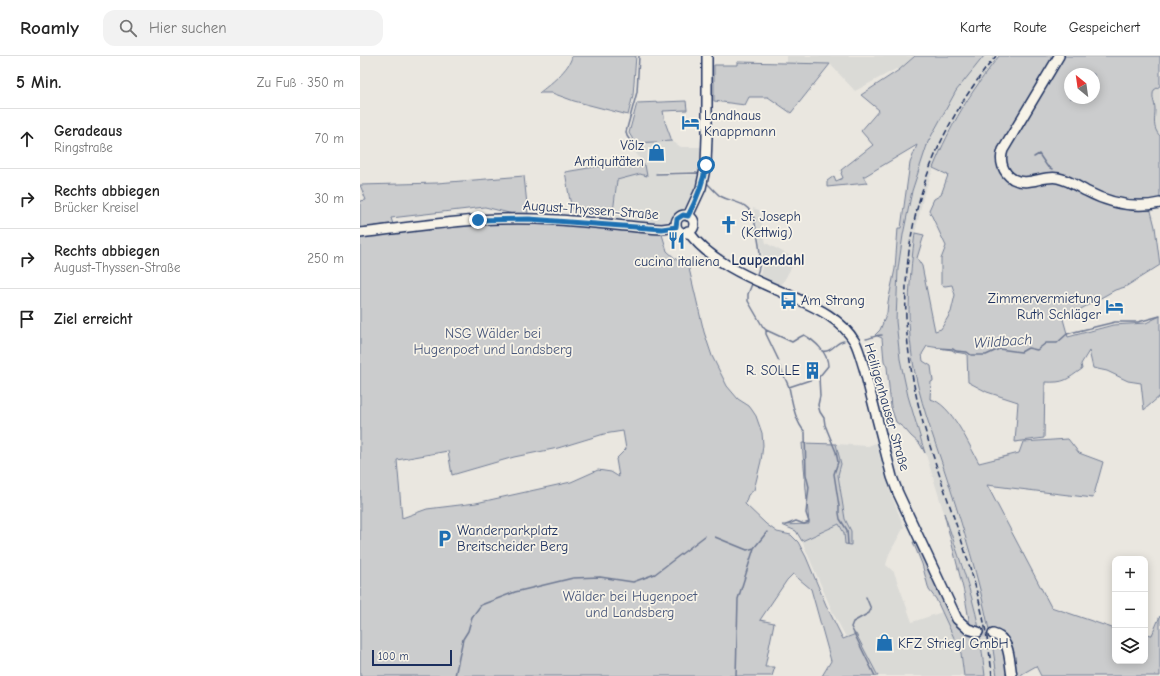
<!DOCTYPE html>
<html lang="de">
<head>
<meta charset="utf-8">
<style>
	:root { --surface:#fff; --page:#f2f2f2; --text:#222; --muted:#767676; --line:#e0e0e0 }
	body { margin:0; font-family:"Comic Neue",sans-serif; background:var(--page); color:var(--text) }
	.controls { position:absolute; right:12px; bottom:12px; display:grid; overflow:hidden; border-radius:8px; box-shadow:0 2px 10px #0003 }
	.controls button { width:36px; height:36px; display:grid; place-items:center; padding:0; border:0; border-bottom:1px solid var(--line); background:var(--surface); color:var(--text); font:20px sans-serif }
	.compass { position:absolute; left:704px; top:12px; width:36px; height:36px; border-radius:50%; background:var(--surface); box-shadow:0 2px 10px #0003; rotate:331deg }
	.scale { position:absolute; left:12px; bottom:10px; width:80px; box-sizing:border-box; padding-left:4px; border:2px solid #1b2f5e; border-top:0; font-size:11px; line-height:14px; white-space:nowrap; color:#1b2f5e; -webkit-text-stroke:3px #f7f3e8; paint-order:stroke }
	.stop { position:absolute; width:12px; height:12px; margin:-9px; border:3px solid #1f6fb2; border-radius:50%; background:#fff }
	.stop.end { background:#1f6fb2; border-color:#fff; box-shadow:0 1px 4px #0008 }
	.list { margin:0; padding:0; list-style:none }
	h2 { display:flex; justify-content:space-between; align-items:center; height:52px; margin:0; padding:0 16px; font-size:17px }
	h2 small { font-size:13px; font-weight:400; color:var(--muted) }
	.list li { display:grid; grid-template-columns:26px 1fr auto; gap:12px; align-items:center; box-sizing:border-box; height:60px; padding:0 16px; border-top:1px solid var(--line) }
	.list b { display:block; font-size:15px; white-space:nowrap }
	.list p { margin:0; font-size:13px; white-space:nowrap; color:var(--muted) }
	.list em { font-size:13px; font-style:normal; color:var(--muted) }
	.icon { flex:none; width:22px; height:22px; fill:none; stroke:currentColor; stroke-width:2; stroke-linecap:round; stroke-linejoin:round }
	.map { position:relative; flex:none; width:800px; height:620px; overflow:hidden }
	header { display:flex; align-items:center; gap:24px; box-sizing:border-box; height:56px; padding:0 20px; background:var(--surface); border-bottom:1px solid var(--line) }
	header strong { font-size:19px }
	nav { display:flex; gap:22px; margin-inline-start:auto; font-size:14px }
	.search { width:280px; height:36px; background:var(--page); display:flex; align-items:center; gap:10px; box-sizing:border-box; padding:0 14px; border-radius:12px; color:var(--muted); font-size:15px }
	main { display:flex }
	aside { flex:1; background:var(--surface) }
	.map>svg:first-child { display:block }
	.built { fill:#dadad6 }
	.green { fill:#cbcccd; stroke:#737e96; fill-rule:evenodd }
	.lines { fill:none; stroke-linecap:round; stroke-linejoin:round }
	.stream { stroke:#6d7892; stroke-width:1.5 }
	.secondary-tunnel { stroke:#c1c2c6; stroke-width:9; stroke-dasharray:9 4.5; stroke-linecap:butt }
	.secondary-casing { stroke:#1b2f5e; stroke-width:12 }
	.secondary { stroke:#f7f3e8; stroke-width:9 }
	.rail { stroke:#1b2f5e; stroke-width:1.5; stroke-dasharray:6 3; stroke-linecap:butt }
	.route { stroke:#1f6fb2; stroke-width:5 }
	.labels { text-anchor:middle; dominant-baseline:central; stroke-width:3.5; stroke-linejoin:round; paint-order:stroke }
	.poi-label { font-size:14px; fill:#1b2f5e; stroke:#f7f3e8; text-anchor:start }
	.street-label { font-size:14px; fill:#1b2f5e; stroke:#f7f3e8 }
	.park-label { font-size:14px; fill:#47567a; stroke:#f7f3e8 }
	.neighbourhood-label { font-size:15px; font-weight:bold; fill:#1b2f5e; stroke:#f7f3e8 }
	.water-label { font-size:15px; font-style:italic; fill:#445378; stroke:#f7f3e8 }
</style>
</head>
<body>
<header>
<strong>Roamly</strong>
<div class="search"><svg class="icon" aria-label="search" viewBox="0 0 24 24"><circle cx="10" cy="10" r="6"/><path d="M15 15l6 6"/></svg>Hier suchen</div>
<nav><a>Karte</a><a>Route</a><a>Gespeichert</a></nav>
</header>
<main>
<aside>
<h2>5 Min.<small>Zu Fuß · 350 m</small></h2>
<ul class="list">
<li><svg class="icon" aria-label="ahead" viewBox="0 0 24 24"><path d="M12 20V5M6 11l6-6 6 6"/></svg><div><b>Geradeaus</b><p>Ringstraße</p></div><em>70 m</em></li>
<li><svg class="icon" aria-label="right" viewBox="0 0 24 24"><path d="M7 20v-9h11M14 6l5 5-5 5"/></svg><div><b>Rechts abbiegen</b><p>Brücker Kreisel</p></div><em>30 m</em></li>
<li><svg class="icon" aria-label="right" viewBox="0 0 24 24"><path d="M7 20v-9h11M14 6l5 5-5 5"/></svg><div><b>Rechts abbiegen</b><p>August-Thyssen-Straße</p></div><em>250 m</em></li>
<li><svg class="icon" aria-label="arrive" viewBox="0 0 24 24"><path d="M6 21V4h12l-3 4 3 4H6"/></svg><div><b>Ziel erreicht</b></div></li>
</ul>
</aside>
<div class="map">
<svg width="800" height="620" viewBox="0 0 800 620">
	<rect width="100%" height="100%" fill="#eae7e0"/>
	<filter id="ink" filterUnits="userSpaceOnUse"><feTurbulence type="fractalNoise" baseFrequency=".025" numOctaves="2"/><feDisplacementMap in="SourceGraphic" scale="8" xChannelSelector="R" yChannelSelector="G"/><feConvolveMatrix kernelMatrix="1 2 1 2 8 2 1 2 1" color-interpolation-filters="sRGB"/></filter>
	<g filter="url(#ink)">
		<!-- built -->
		<path class="built" d="M427 0H555L539 14 536 13 495 35 470 8 427 7Z
			M624 0H639L611 37 599 57 585 82 564 138 555 177 549 222 548 264 552 301 560 337 569 370 587 423 623 542 637 620H625L620 579 615 554 603 510 584 457 548 340 540 303 536 265 538 213 543 179 552 135 568 86 596 35Z
			M800 18V116L788 21Z
			M312 85 321 91H346L340 115 298 116 296 119H337L339 120 333 136 325 152 316 158 310 164 299 168 254 163 257 124 280 118 287 120 285 109 271 91V88Z
			M393 152 399 154 406 187 436 203 421 230 401 220 400 218 404 205Z
			M516 387 531 438 544 471 529 498 526 509 534 516 552 566 582 556 601 597 604 620H518L496 578 486 581 473 557 442 485 479 468 484 477 485 488 491 475 485 463 478 419 481 408 476 388 508 390Z"/>
		<!-- green -->
		<path class="green" d="M212 0H276L273 39 268 59 214 45 192 37H179C189 29 210 13 212 0Z
			M555 0H624L596 35 568 86 552 135 543 179 538 213 536 265 540 303 548 340 565 397 560 388 551 380 545 373 536 366 531 351 527 311 524 305 522 282 515 279 520 274 527 257 528 246 535 213 538 172H541L550 107 557 89 505 120H503L507 127 467 131V125L474 120 476 125 483 122 481 117 482 116 481 114 513 89 501 75 519 54 501 39 539 14Z
			M639 0H696L643 90 649 124H693L726 137 790 151 795 171 800 209 765 231 755 234 703 263 708 281 753 269 786 267 800 260V340L784 354 781 327 768 325 747 315 733 312 729 295 721 308 722 313C706 324 705 327 685 326L684 382 655 386 658 346 627 336 608 326 607 298 595 296 592 294 567 290 562 298 563 305 571 310 573 325 571 326 570 343C591 347 609 389 619 407L659 397 663 386 708 383 719 397 743 406 733 442 627 429 691 551 755 573V605H785V578L792 579 800 560V620H681L676 610 662 618 661 620H656C654 604 653 590 643 576L629 574C619 522 603 472 587 422 574 382 558 342 552 300 546 258 550 218 555 177L564 179 557 202 562 210 575 275 581 273 591 256 595 239 592 229 585 230 581 229V203L586 190 569 154 574 143 581 139 588 119 573 112C591 68 609 38 639 0Z
			M701 0H800V30L794 34C791 42 795 46 795 53 795 63 792 72 800 80V144L790 146 750 143 704 121 701 117 663 124 648 116 644 100ZM710 18H734V42H710Z
			M378 6 470 8 431 57 408 41H389L385 49 354 45V9H378Z
			M326 45 327 54 303 55 305 66 312 85 275 87 269 77 277 47Z
			M258 107V111L285 109 287 120 280 118 257 124 252 165 218 163C209 153 208 129 205 116Z
			M164 120 168 158H153L125 151 31 162 33 168 0 172V145L6 144 0 129 77 127Z
			M169 166 301 175 307 195 318 205 327 204 344 276 352 300 367 330 378 343 389 350 392 354 396 360 402 377 403 389 401 405 394 434 388 439 385 448 406 468 417 476 431 479 438 486 446 501 466 549 483 583 496 578 518 620H462L471 605 451 533 433 518 427 524 400 564 414 567 405 611H415L412 620H0V179L99 169ZM263 375 266 393 256 403 259 421 251 416 238 414 211 426 116 447 67 453 42 462 37 404 88 395 92 419 154 401 198 392 244 378Z
			M442 387 476 388 481 408 478 419 485 463 491 475V489L485 488 484 477 479 468 442 485 436 475 422 469 449 468Z
			M584 457C597 495 611 533 619 572L610 569 604 536Z
			M553 486H557L593 562 604 576 610 580 620 579 625 620H604L601 597 576 543 569 534 562 508Z
			M631 580 640 586 644 596 647 620H637Z"/>
		<g class="lines">
			<!-- stream -->
			<path class="stream" d="M275 92 267 80 266 76 277 36 279 0
				M674 101 679 98 687 110 692 113
				M296 118 337 117 340 119
				M346 126C351 131 355 136 360 140 375 148 386 144 394 162 397 181 404 200 397 218
				M392 228 388 238V245L403 271 406 274 432 286 440 281 444 279C455 285 468 297 468 310L459 321 460 340 458 349 460 356 464 362 465 369 476 396 478 406 474 418 479 450V457L480 463 487 474 488 488
				M406 274V278L419 305
				M506 283C512 282 515 279 522 279
				M577 292 593 293 596 295 607 296 611 299H626L639 293 661 296 668 292 677 294 686 287H697L707 278 714 276 755 266H778L800 260
				M462 295C472 297 475 286 484 285
				M420 311 429 331
				M426 469 436 465 444 468 449 466 446 457 449 431 446 419 445 376C435 366 432 345 429 331L459 321
				M355 481 387 494 394 492 407 476
				M506 541 511 553 509 557 493 566 491 571 515 620
				M95 620 103 583 108 575 112 561 121 549 155 536 213 522 240 521 273 526 295 518 345 480
				M376 620 378 543 394 492"/>
			<!-- secondary-tunnel -->
			<path class="secondary-tunnel" d="M618 576 633 578"/>
			<defs>
				<path id="secondary" d="M699 0 643 94C639 105 643 117 653 123 668 131 683 119 698 122 708 124 717 130 726 135 749 147 774 153 800 147
					M316 168a9 9 0 1 1 18 0a9 9 0 1 1-18 0Z
					M328 160 341 132 346 108 347 81V0
					M328 175C350 207 397 225 431 240 455 251 481 262 495 286 499 294 501 303 504 312L532 421 538 437 597 563 608 573 618 576
					M0 177C46 172 93 164 140 163 194 161 248 169 302 173L316 171
					M633 578C651 582 649 606 652 620"/>
			</defs>
			<!-- secondary casing -->
			<use href="#secondary" class="secondary-casing"/>
			<!-- secondary -->
			<use href="#secondary" class="secondary"/>
			<!-- rail -->
			<path class="rail" d="M632 620C625 535 590 457 566 377 525 242 545 109 636 0"/>
		</g>
	</g>
	<g class="lines" filter="url(#ink)">
		<!-- route -->
		<path class="route" d="M118 164 169 163 302 173 316 171 317 163 323 159 328 160C337 143 343 127 346 109"/>
	</g>
	<!-- icons -->
	<defs>
		<symbol id="hotel-bare" viewBox="-9 -9 18 18"><path d="M-6-4.5h1.5V1H6V5H4.5V3h-9V5H-6ZM-4 0a1.8 1.8 0 1 1 3.6 0ZM.5 0V-2.5h3Q6-2.5 6 0Z" fill="#1f6fb2" stroke="#f7f3e8" stroke-width="2.5" paint-order="stroke"/></symbol>
		<symbol id="shop-bare" viewBox="-9 -9 18 18"><path d="M-5-2.5h2.3a2.7 3.5 0 0 1 5.4 0H5L5.5 6h-11ZM-1.5-2.5h3a1.5 2.3 0 0 0-3 0Z" fill="#1f6fb2" stroke="#f7f3e8" stroke-width="2.5" paint-order="stroke"/></symbol>
		<symbol id="church-bare" viewBox="-9 -9 18 18"><path d="M-1.2-6h2.4v3.5h3.3v2.4h-3.3V6h-2.4V-.1h-3.3v-2.4h3.3Z" fill="#1f6fb2" stroke="#f7f3e8" stroke-width="2.5" paint-order="stroke"/></symbol>
		<symbol id="restaurant-bare" viewBox="-9 -9 18 18"><path d="M-5-6h1v4h1v-4h1v4h1v-4h1v5L-1.5 .5V6h-2V.5L-5-1ZM5-6V6H3V1.5H1.5Q1.5-4 5-6Z" fill="#1f6fb2" stroke="#f7f3e8" stroke-width="2.5" paint-order="stroke"/></symbol>
		<symbol id="bus-bare" viewBox="-9 -9 18 18"><path d="M-5-6H5V4H4V6H2V4H-2V6H-4V4H-5ZM-3.5-4V0h7V-4ZM-3.5 1.2v1.5H-2V1.2ZM2 1.2v1.5H3.5V1.2Z" fill="#1f6fb2" stroke="#f7f3e8" stroke-width="2.5" paint-order="stroke"/></symbol>
		<symbol id="building-bare" viewBox="-9 -9 18 18"><path d="M-4-6H4V6H1V3H-1V6H-4ZM-2.5-4.3h1.7v1.8h-1.7ZM.8-4.3h1.7v1.8H.8ZM-2.5-1h1.7V.8h-1.7ZM.8-1h1.7V.8H.8Z" fill="#1f6fb2" stroke="#f7f3e8" stroke-width="2.5" paint-order="stroke"/></symbol>
		<symbol id="parking-bare" viewBox="-9 -9 18 18"><path d="M-3.5-5.5H1a3.5 3.5 0 0 1 0 7H-1V5.5H-3.5ZM-1-3.4V-.6H.8a1.4 1.4 0 0 0 0-2.8Z" fill="#1f6fb2" stroke="#f7f3e8" stroke-width="2.5" paint-order="stroke"/></symbol>
	</defs>
	<g fill-rule="evenodd">
		<use href="#hotel-bare" x="318" y="54" width="25" height="25"/>
		<use href="#shop-bare" x="284" y="84" width="25" height="25"/>
		<use href="#church-bare" x="356" y="156" width="25" height="25"/>
		<use href="#restaurant-bare" x="304" y="172" width="25" height="25"/>
		<use href="#bus-bare" x="416" y="232" width="25" height="25"/>
		<use href="#hotel-bare" x="742" y="238" width="25" height="25"/>
		<use href="#building-bare" x="440" y="302" width="25" height="25"/>
		<use href="#parking-bare" x="72" y="470" width="25" height="25"/>
		<use href="#shop-bare" x="512" y="574" width="25" height="25"/>
	</g>
	<g class="labels">
		<!-- poi labels -->
		<g class="poi-label">
			<text x="344" y="59">Landhaus<tspan x="344" dy="16">Knappmann</tspan></text>
			<text x="284" y="89" text-anchor="end">Völz<tspan x="284" dy="16">Antiquitäten</tspan></text>
			<text x="381" y="160">St. Joseph<tspan x="381" dy="16">(Kettwig)</tspan></text>
			<text x="317" y="205" text-anchor="middle">cucina italiena</text>
			<text x="741" y="242" text-anchor="end">Zimmervermietung<tspan x="741" dy="16">Ruth Schläger</tspan></text>
			<text x="441" y="244">Am Strang</text>
			<text x="440" y="314" text-anchor="end">R. SOLLE</text>
			<text x="97" y="474">Wanderparkplatz<tspan x="97" dy="16">Breitscheider Berg</tspan></text>
			<text x="538" y="587">KFZ Striegl GmbH</text>
		</g>
		<!-- street labels -->
		<g class="street-label">
			<text transform="translate(231 154) rotate(4)">August-Thyssen-Straße</text>
			<text transform="translate(527 351) rotate(74)">Heiligenhauser Straße</text>
		</g>
		<!-- park labels -->
		<g class="park-label">
			<text x="133" y="277">NSG Wälder bei<tspan x="133" dy="16">Hugenpoet und Landsberg</tspan></text>
			<text x="270" y="540">Wälder bei Hugenpoet<tspan x="270" dy="16">und Landsberg</tspan></text>
		</g>
		<!-- neighbourhood labels -->
		<g class="neighbourhood-label">
			<text x="408" y="204">Laupendahl</text>
		</g>
		<!-- water labels -->
		<g class="water-label">
			<text transform="translate(643 285) rotate(-4)">Wildbach</text>
		</g>
	</g>
</svg>
<div class="controls">
<button>+</button>
<button>−</button>
<button><svg class="icon" aria-label="layers" viewBox="0 0 24 24"><path d="M12 4l9 5-9 5-9-5zM3 14l9 5 9-5"/></svg></button>
</div>
<svg class="compass" viewBox="-18 -18 36 36"><path d="M0-13l5 13h-10z" fill="#e53935"/><path d="M0 13l5-13h-10z" fill="#767676"/></svg>
<div class="scale">100 m</div>
<div class="stop" style="left:346px;top:109px"></div>
<div class="stop end" style="left:118px;top:164px"></div>
</div>
</main>
</body>
</html>
